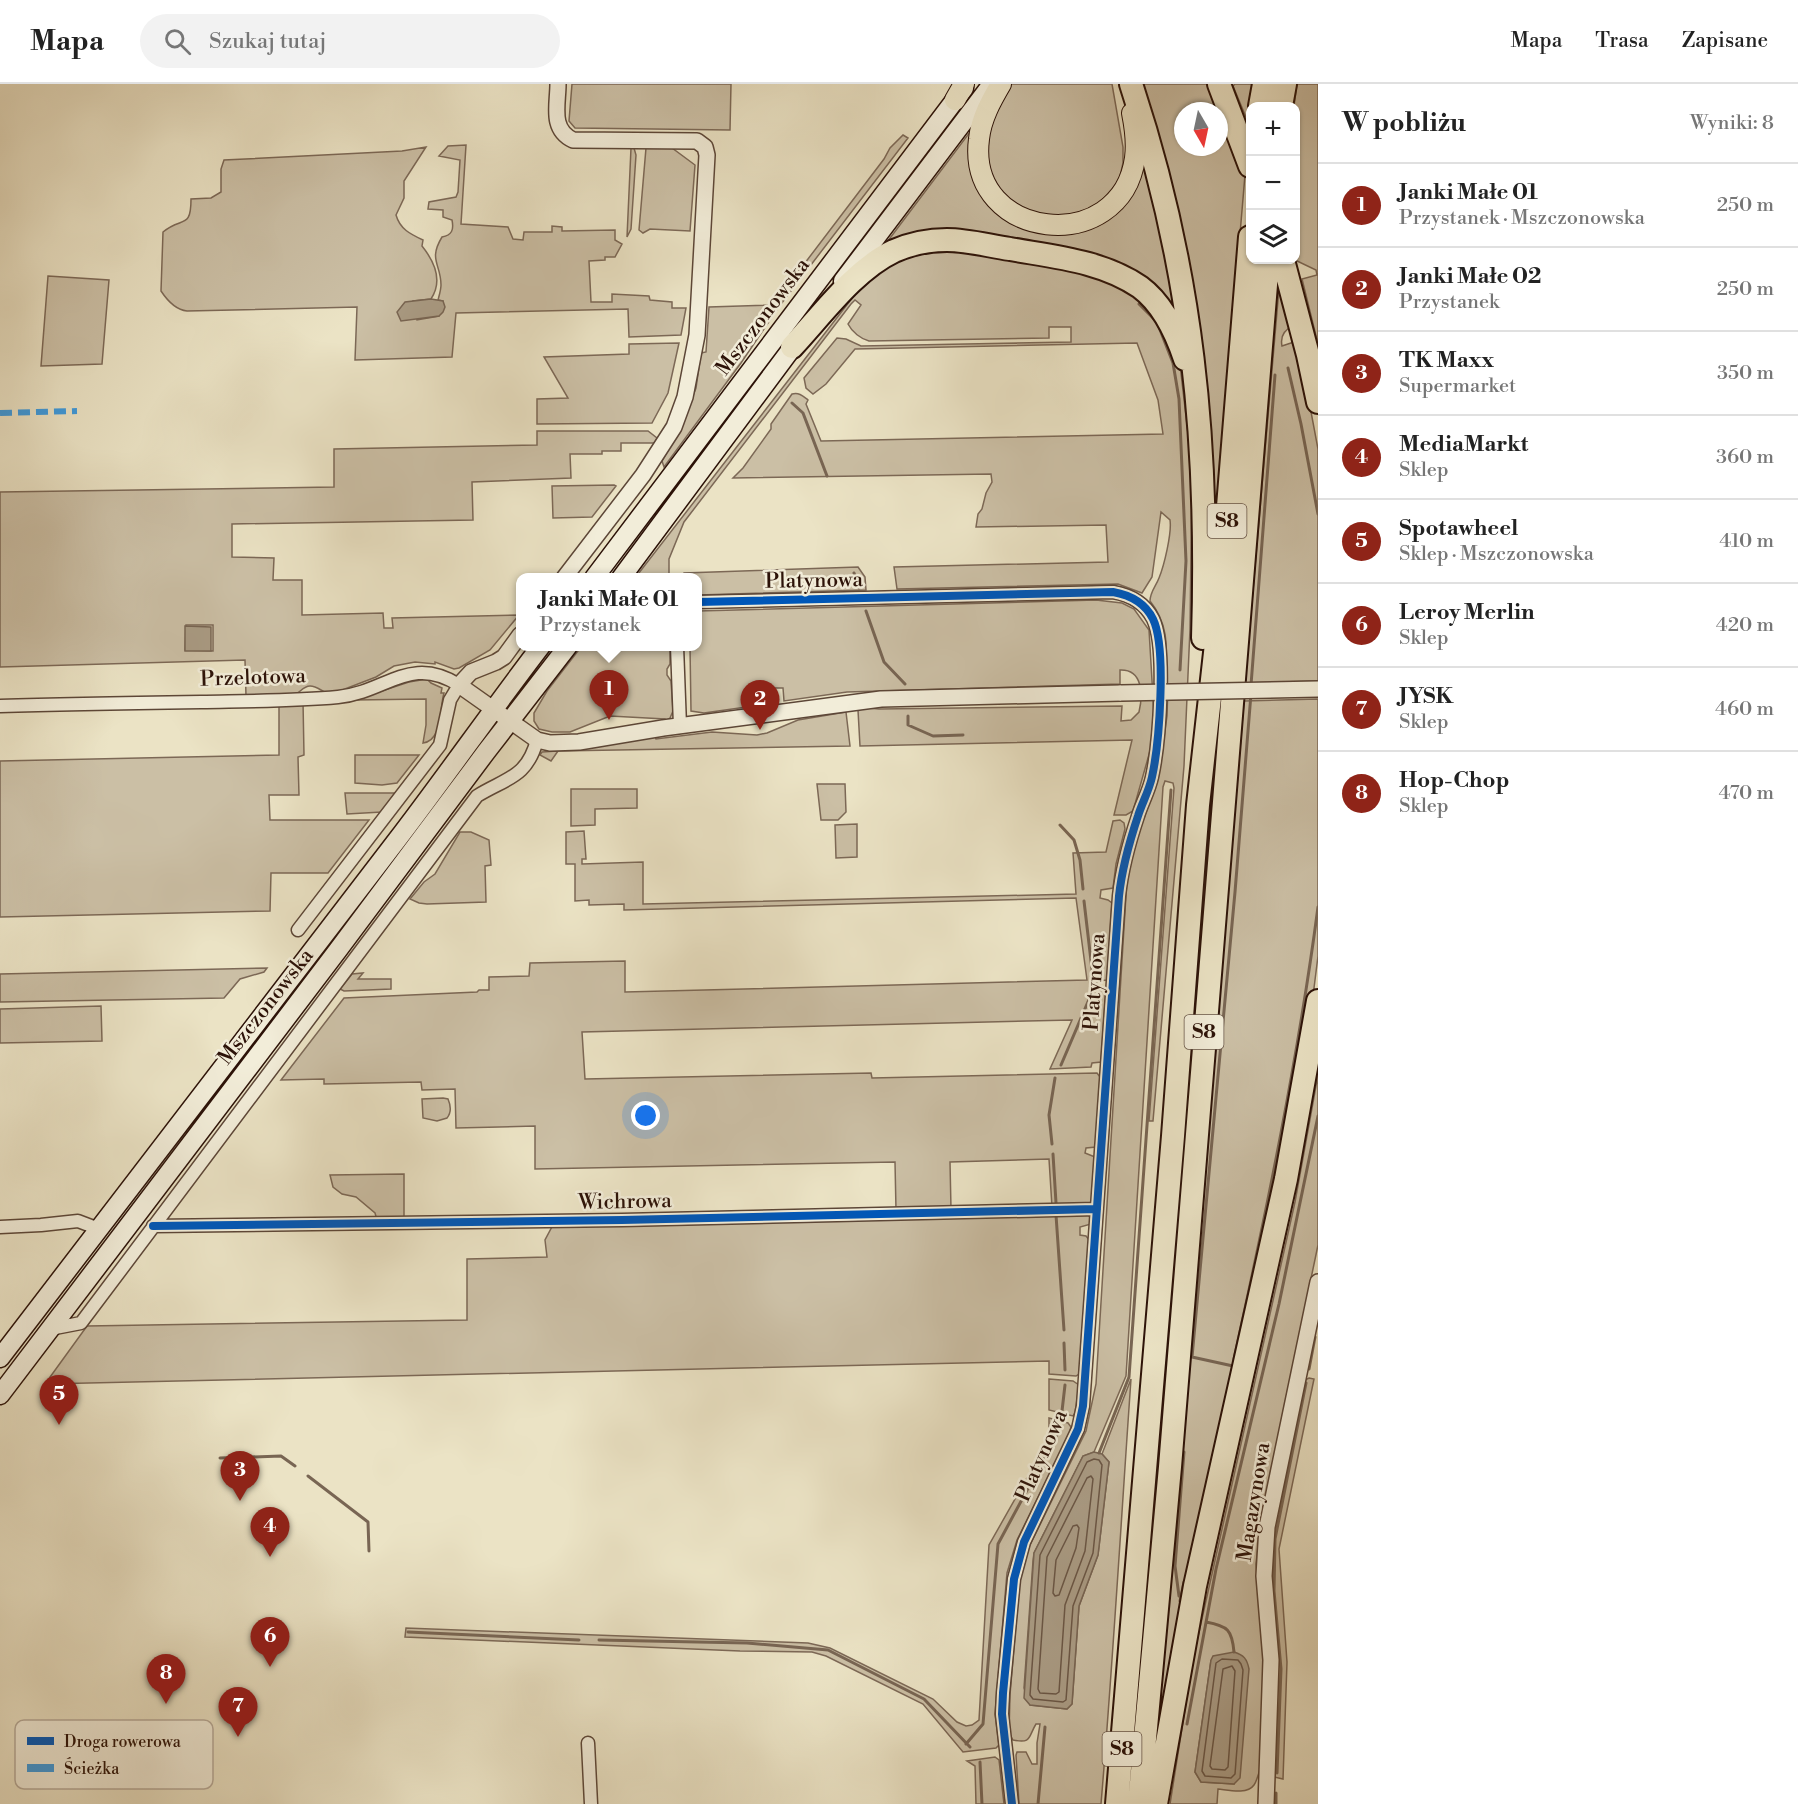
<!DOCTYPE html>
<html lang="pl">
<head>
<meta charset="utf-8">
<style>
	:root { --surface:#fff; --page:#f2f2f2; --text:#222; --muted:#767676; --line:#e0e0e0; --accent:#8f2418 }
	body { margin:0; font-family:"Libre Bodoni",serif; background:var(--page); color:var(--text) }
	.controls { position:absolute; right:18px; top:18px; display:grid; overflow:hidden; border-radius:12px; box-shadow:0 2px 4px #0004 }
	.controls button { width:54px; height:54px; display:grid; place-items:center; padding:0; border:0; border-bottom:2px solid var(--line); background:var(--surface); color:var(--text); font:30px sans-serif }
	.compass { position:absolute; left:1174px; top:18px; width:54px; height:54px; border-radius:50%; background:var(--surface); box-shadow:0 2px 4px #0004; rotate:171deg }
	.you { position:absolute; left:646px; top:1032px; width:21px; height:21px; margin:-15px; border:4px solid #fff; border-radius:50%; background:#1a73e8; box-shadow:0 0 0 9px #1a73e833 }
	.badge { display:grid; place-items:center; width:39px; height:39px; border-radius:50%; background:var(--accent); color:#fff; font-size:20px; font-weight:700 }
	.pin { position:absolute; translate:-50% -50px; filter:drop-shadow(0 2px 3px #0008) }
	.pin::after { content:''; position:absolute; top:32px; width:21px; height:18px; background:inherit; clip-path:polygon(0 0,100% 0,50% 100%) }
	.popup { position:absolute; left:516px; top:489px; width:186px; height:78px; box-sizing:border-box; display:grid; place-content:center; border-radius:12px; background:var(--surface); filter:drop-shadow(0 2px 4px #0005); font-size:20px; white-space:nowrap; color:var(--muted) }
	.popup b { font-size:22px; color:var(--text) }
	.popup::after { content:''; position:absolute; left:50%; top:100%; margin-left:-12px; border:12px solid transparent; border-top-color:var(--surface) }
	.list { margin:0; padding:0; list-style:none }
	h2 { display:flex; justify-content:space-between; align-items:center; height:78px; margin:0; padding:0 24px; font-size:26px }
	h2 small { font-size:20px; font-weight:400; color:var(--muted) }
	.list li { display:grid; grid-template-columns:39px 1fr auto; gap:18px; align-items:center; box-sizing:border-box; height:84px; padding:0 24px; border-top:2px solid var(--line) }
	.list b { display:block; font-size:22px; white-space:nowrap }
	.list p { margin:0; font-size:20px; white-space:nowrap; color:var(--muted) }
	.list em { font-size:20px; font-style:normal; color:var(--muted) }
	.icon { flex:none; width:33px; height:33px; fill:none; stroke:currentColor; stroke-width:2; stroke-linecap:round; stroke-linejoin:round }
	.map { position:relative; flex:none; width:1318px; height:1720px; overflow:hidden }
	header { display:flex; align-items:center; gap:36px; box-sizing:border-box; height:84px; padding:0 30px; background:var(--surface); border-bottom:2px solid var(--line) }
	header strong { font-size:28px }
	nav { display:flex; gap:33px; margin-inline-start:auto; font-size:21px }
	.search { width:420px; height:54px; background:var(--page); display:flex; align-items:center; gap:15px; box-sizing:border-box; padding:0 21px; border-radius:33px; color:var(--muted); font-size:22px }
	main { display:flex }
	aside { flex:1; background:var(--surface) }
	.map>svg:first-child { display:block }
	.green { fill:#cbbfa5; stroke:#7c6856; stroke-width:1.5; fill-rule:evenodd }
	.water { fill:#aa9c85; stroke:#786553; stroke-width:1.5 }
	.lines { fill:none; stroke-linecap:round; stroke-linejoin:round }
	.shore { stroke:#6b5746; stroke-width:1.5 }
	.stream { stroke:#786553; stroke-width:3 }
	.minor-casing { stroke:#5c4637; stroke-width:15 }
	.tertiary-casing { stroke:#5c4637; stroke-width:18 }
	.secondary-casing { stroke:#2c1208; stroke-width:21 }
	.primary-casing { stroke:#2c1208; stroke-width:22 }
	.motorway-casing { stroke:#2c1208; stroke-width:26 }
	.minor { stroke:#f2edd9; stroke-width:12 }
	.tertiary { stroke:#f2edd9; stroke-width:15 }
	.secondary { stroke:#f2edd9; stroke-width:18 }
	.primary { stroke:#ebe3c5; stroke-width:20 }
	.motorway { stroke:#ebe3c5; stroke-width:22 }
	.tertiary-bridge-casing { stroke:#5c4637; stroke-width:18; stroke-linecap:butt }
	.tertiary-bridge { stroke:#f2edd9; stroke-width:15 }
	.quiet { stroke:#3d9add; stroke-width:6; stroke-dasharray:12 6; stroke-linecap:butt }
	.cycleway-casing { stroke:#f2edd9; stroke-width:11 }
	.cycleway { stroke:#0057b8; stroke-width:8 }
	.labels { text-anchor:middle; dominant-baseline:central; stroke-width:5; stroke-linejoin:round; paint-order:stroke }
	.shield { fill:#f2edd9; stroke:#675447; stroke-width:1.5 }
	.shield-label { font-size:20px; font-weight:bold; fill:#2c1208 }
	.street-label { font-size:21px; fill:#2c1208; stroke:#f2edd9 }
	.key { fill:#f2edd9; stroke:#b7ab9a; stroke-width:1.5 }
	.key-label { font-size:16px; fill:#2c1208 }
</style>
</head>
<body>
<header>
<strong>Mapa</strong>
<div class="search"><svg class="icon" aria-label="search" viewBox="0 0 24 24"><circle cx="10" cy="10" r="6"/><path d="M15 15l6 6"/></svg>Szukaj tutaj</div>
<nav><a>Mapa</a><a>Trasa</a><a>Zapisane</a></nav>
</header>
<main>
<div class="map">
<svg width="1318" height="1720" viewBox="0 0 1318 1720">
	<rect width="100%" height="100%" fill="#ebe3c5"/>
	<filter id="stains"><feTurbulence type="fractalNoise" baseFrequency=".00333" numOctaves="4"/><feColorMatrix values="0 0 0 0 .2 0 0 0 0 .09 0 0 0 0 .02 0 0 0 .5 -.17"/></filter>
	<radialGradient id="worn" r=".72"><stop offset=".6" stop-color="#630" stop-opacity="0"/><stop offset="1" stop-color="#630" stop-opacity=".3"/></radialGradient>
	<!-- green -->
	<path class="green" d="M572 0H731L730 46 575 44 569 37Z
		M1011 0H1112L1123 63V79L1119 97 1096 123 1059 134 1025 126 1000 109 987 83 988 42Z
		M1142 0H1208L1219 27H1183V63H1219V44L1227 43 1245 91 1216 433C1212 370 1209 307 1200 245 1188 162 1169 80 1142 0Z
		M1235 0H1252L1248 38 1233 2Z
		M1297 0H1318V260L1302 195 1317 191 1316 186 1295 176 1296 22H1294Z
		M970 48C957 169 1124 187 1143 78L1165 164 1177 235 1082 170 881 166Z
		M903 51 908 54 778 224 741 279 664 383 662 377 681 343 696 304 701 269 706 268 709 223 773 221 884 75 890 64Z
		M466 61 461 140 508 143 513 155 523 156 524 148H552V142L562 143V147L615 146V156L622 160 615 173H605V176L589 177 591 218H612V210L649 212 650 216 672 218V224H686L681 251 629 253 628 225 456 229 452 273 355 276 357 223 187 227C176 226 167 216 161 207L163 148C182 132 191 146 191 115L211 114 221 108V85L224 76 402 67 426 63 404 97V114L396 131C400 145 410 150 423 156L422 162C434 177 443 197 431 215L413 217 417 236 439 232 443 217 438 216C439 212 441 206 441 201 441 180 428 176 442 153 452 151 454 146 452 136L443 133V126L428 125 429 118 456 113 458 108 460 76 439 72 448 62Z
		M631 64H634L636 71 631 145 627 153Z
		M646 64H672L695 81 690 147 650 145 643 149 639 146Z
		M932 163 1076 183 1123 201 1157 234 1180 281 1192 384 1190 545 1184 682 1153 1037H1149L1174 704 1173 699 1165 697 1163 703 1126 1292 1094 1368 1083 1372 1034 1469 1033 1477 1024 1604 1030 1621 1067 1625 1072 1620 1079 1522 1098 1471 1109 1378 1102 1370 1131 1295C1121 1437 1113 1578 1101 1720H1019L1016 1671 1017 1668H1026L1032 1680H1037V1659L1040 1640H1036C1028 1653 1032 1660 1013 1656L1009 1649 1010 1611 1020 1490 1028 1465 1086 1347 1096 1300 1127 795 1135 759 1158 695 1167 632 1168 601 1166 600C1166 569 1171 543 1150 517 1150 508 1156 502 1159 494 1164 482 1172 449 1170 436L1161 428 1152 493 1142 509 1118 500 897 505 894 483 1108 478 1106 441 976 443 978 430 982 425 986 409 992 398 991 390 733 394 743 384 771 345V340L792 310C799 308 803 312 808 316L806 320 821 357 1163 350 1158 316 1137 259 855 265 826 300 813 310 806 304 804 294 837 254 846 255 861 262 1071 258V243H1049V254L869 257C861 255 852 248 848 240L861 221 855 216 851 220 684 438 669 475V493L635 494 853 213 882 182Z
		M48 192 109 196 102 280 41 282Z
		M1280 193 1293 242C1284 246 1280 252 1282 262L1294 258 1303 285 1318 365V597L1245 599Z
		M679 259 668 309 652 339 537 340V315L568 314 544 273 629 270V260Z
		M537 347H648L657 354 655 359H621V367H602V370H570L571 394 472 398 473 436 232 440V473L274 474 273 496H302V531L383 529 384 544H393L392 534 519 531 490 566 459 584 454 585 435 578V580L415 578 394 582 376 593 332 610C323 610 319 602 310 602 303 602 300 609 294 611 279 614 261 612 246 612L245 576 0 583V408L334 403V365L537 361ZM186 541H213V567L185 566Z
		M614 401 616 402 592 433 553 434 552 402Z
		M858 483 865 493 866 506 698 511V494L683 493 684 489Z
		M1096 516 1122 519 1134 525 1149 546 1154 630 1152 660 1133 727 1126 731H1114L1132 656 860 662 858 626 868 624 879 625 1122 622 1121 637 1131 636 1139 628C1143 611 1143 585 1120 586V600L847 608 784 617 783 604H774L775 619 704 629 691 627 690 563 698 562V527Z
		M581 563H670V580L667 585V591L671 597 673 627 670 634 666 637 665 635 610 632 570 648H552L539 645 534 637V629L547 607Z
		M427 595 431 599 442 604 441 609H444C439 626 443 656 423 659L426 641V615L354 616 409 598Z
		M1318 615V872L1312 920 1157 1655 1244 617Z
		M303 617 304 671 298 673 299 711H269L270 736H369L328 789H271L270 827 0 833V677L279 671V622Z
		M846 628 850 662 558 667 551 677 540 671 542 668 557 667 655 652 656 655 712 648 757 651 767 649 798 636Z
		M355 671H419L397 699 382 701 355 699Z
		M817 700H845L846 728 838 736H821Z
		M571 705H637V724L595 725V741L571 742Z
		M345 709H395L382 728 347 730Z
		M1120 736 1124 739 1125 745 1116 780 1113 804 1101 806 1100 814 1108 816 1112 819 1107 896 1097 897 1096 903 1106 904 1101 978 1092 979 1091 983 1050 985 1072 936 582 948 585 995 871 989 872 994 1097 989 1100 993 1096 1063 1086 1064 1085 1069 1095 1073 1092 1116 1090 1119 1052 1123 1049 1075 950 1078 951 1125 896 1126 895 1078 535 1085V1042L456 1044 455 1005 422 1006 421 998 324 1000V995L281 996 344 914 477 908 479 906H489V893L529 892 530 879 625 877V908L1087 896 1076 814 624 826V820L589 821V816L575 817V780H566V748L584 747 586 775H582V780L643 778V820L1076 810 1073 769 1106 768 1113 737Z
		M857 740V773L836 774 835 741Z
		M460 748H471L489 756 491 781 485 782 486 818 427 820 419 819 410 815 424 798 435 790Z
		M267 884 264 888 240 895 224 914 0 918V890Z
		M363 889 358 895H391V905L344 907 340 905 352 890Z
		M101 922 102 957 0 959V925Z
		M1318 991V1161L1261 1434 1256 1480 1264 1585 1260 1686C1258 1690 1257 1697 1254 1701 1247 1711 1228 1706 1218 1705L1217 1720H1170L1193 1575 1295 1118ZM1211 1576 1234 1700 1201 1698 1195 1688Z
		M443 1014 448 1015C451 1022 452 1028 447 1034L437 1037 423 1034 422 1015Z
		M404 1090V1136H377L375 1129 356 1113 342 1110 333 1103 330 1091Z
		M1086 1130 1091 1133V1140L1080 1143V1151L1086 1152 1090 1157 1079 1290 1076 1292 1049 1290V1277L45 1300 87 1242 467 1236V1175L547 1173 545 1156 554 1139Z
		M1309 1294 1314 1295 1279 1465 1287 1578 1283 1695 1274 1693 1270 1500 1272 1449 1303 1297Z
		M1049 1295 1073 1297 1079 1301 1075 1329 1073 1332 1049 1326Z
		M1049 1334 1068 1339 1071 1343 1069 1351 1017 1456 1007 1489 995 1630 999 1661 996 1664 963 1668 923 1620 826 1572 812 1568 740 1567 405 1553 406 1544 808 1559 830 1564 933 1615 957 1638 966 1642 972 1641 979 1636 989 1461 1049 1355Z
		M995 1673 999 1676 1004 1720H976L975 1682 967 1677Z"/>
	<!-- water -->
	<path class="water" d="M431 215 443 217 445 223 443 228 439 232 401 237 397 228 405 218Z
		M185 542 211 543V567H185Z
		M1094 1368 1102 1370 1109 1378 1098 1471 1079 1522 1072 1620 1067 1625 1030 1621 1024 1614 1034 1469 1083 1372Z
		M1234 1568C1244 1571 1247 1575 1249 1585L1240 1694 1234 1700 1201 1698 1195 1688 1211 1576 1213 1572Z"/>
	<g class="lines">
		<!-- shore -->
		<path class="shore" d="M1094 1375 1099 1376 1102 1381 1093 1469 1073 1522 1066 1616 1063 1618 1033 1615 1030 1611 1040 1471 1087 1378Z
			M1091 1392 1093 1395 1085 1467 1065 1521 1059 1608 1056 1610 1040 1609 1038 1605 1047 1473 1087 1394Z
			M1077 1441 1079 1444 1076 1464 1059 1511 1055 1512 1053 1509 1056 1476 1073 1442Z
			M1222 1575 1238 1576 1241 1580 1243 1586 1235 1690 1231 1694 1205 1692 1202 1687 1216 1579Z
			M1232 1582 1235 1587 1228 1683 1225 1686 1212 1685 1210 1682 1223 1585Z"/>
		<!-- stream -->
		<path class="stream" d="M1139 220 1157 238 1173 279 1179 315 1186 477 1180 586
			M1288 284 1301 340 1318 430
			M792 319 803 329 827 392
			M854 489 859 504
			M866 527 884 578 905 600
			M1251 601 1275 291
			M908 632V641L933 652 963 651
			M1060 741 1074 756 1080 776 1083 805
			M1084 817 1093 894
			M1061 981 1093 906
			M1052 1060 1049 1031 1055 994
			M1053 1070 1056 1119
			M1056 1131 1064 1246
			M1064 1259 1065 1286
			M1234 1275C1267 1125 1298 975 1318 823
			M1233 1282 1192 1273 1235 808 1251 610
			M1309 1285 1315 1253
			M1062 1327 1065 1301
			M1099 1369 1129 1293 1171 706
			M220 1374 281 1372 295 1382
			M308 1392 368 1438 369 1467
			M1179 1512 1175 1482 1184 1368
			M1180 1517 1184 1498
			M1206 1538C1228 1542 1232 1546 1234 1568
			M408 1548 579 1556
			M599 1556 747 1559 828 1566 924 1615 970 1663
			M1187 1640 1216 1485 1279 1220 1318 1032
			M966 1660 983 1640 998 1460 1061 1343
			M980 1678 982 1720
			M1277 1689 1281 1585 1274 1507 1275 1455 1306 1299
			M1038 1720 1045 1643
			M1276 1720V1709"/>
		<defs>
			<path id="minor" d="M698 518 1113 508C1130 511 1145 519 1153 535 1167 564 1159 661 1152 693 1149 707 1142 719 1138 732 1129 759 1122 784 1119 812L1083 1322 1078 1345 1024 1458 1014 1495 1003 1609 1002 1630 1012 1720
				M677 562 680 642
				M0 622C67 620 134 619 201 618 247 617 293 617 338 613 387 608 410 570 459 601L450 616 440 661 298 846
				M153 1142 622 1136 1097 1125
				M0 1143 41 1141 78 1137 99 1145
				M50 1245 81 1239 477 712C506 694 527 694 537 656
				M588 1659 591 1720"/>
			<path id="tertiary" d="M558 0C558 21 550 45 573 56L697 57 705 63 707 71 697 251 685 313 674 343 643 391 564 494
				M520 551 504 573 496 578 471 588 459 601 537 656 550 659 579 658 663 644 881 615 1121 609
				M1266 1720 1271 1576 1264 1492 1267 1443 1318 1198"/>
			<path id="secondary" d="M843 197 992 0
				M594 494 964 4
				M621 494 801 252
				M0 1274C133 1101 266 929 397 756 446 692 492 626 541 562
				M0 1311 338 866 486 668 568 562"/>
			<path id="primary" d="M1001 0C991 17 981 35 979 55 966 157 1121 174 1135 74 1137 59 1135 44 1132 29
				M955 16 964 0"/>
			<path id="motorway" d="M1131 0C1193 187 1209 359 1203 554
				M1219 0 1250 82
				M1260 22 1264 0
				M1281 22 1285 0
				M1283 176 1308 271 1318 318
				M792 263C822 231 854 186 894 167 910 160 930 156 947 156 968 156 989 162 1010 165 1055 173 1102 177 1140 203 1163 220 1176 248 1185 275
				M1117 1720 1173 1052 1198 721 1219 533 1250 153
				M1139 1720 1170 1383 1268 176
				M1156 1720 1195 1502 1286 1095 1318 917"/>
		</defs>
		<!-- minor casing -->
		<use href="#minor" class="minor-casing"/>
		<!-- tertiary casing -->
		<use href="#tertiary" class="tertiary-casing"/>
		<!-- secondary casing -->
		<use href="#secondary" class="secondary-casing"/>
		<!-- primary casing -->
		<use href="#primary" class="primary-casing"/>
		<!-- motorway casing -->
		<use href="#motorway" class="motorway-casing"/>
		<!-- minor -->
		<use href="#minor" class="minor"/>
		<!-- tertiary -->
		<use href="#tertiary" class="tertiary"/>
		<!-- secondary -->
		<use href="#secondary" class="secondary"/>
		<!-- primary -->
		<use href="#primary" class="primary"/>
		<!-- motorway -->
		<use href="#motorway" class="motorway"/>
		<defs>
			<path id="tertiary-bridge" d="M1121 609 1318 605"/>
		</defs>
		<!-- tertiary-bridge casing -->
		<use href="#tertiary-bridge" class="tertiary-bridge-casing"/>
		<!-- tertiary-bridge -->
		<use href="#tertiary-bridge" class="tertiary-bridge"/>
		<!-- quiet -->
		<path class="quiet" d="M0 329 77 327"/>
		<defs>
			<path id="cycleway" d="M698 518 1113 508C1130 511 1145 519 1153 535 1167 564 1159 661 1152 693 1149 707 1142 719 1138 732 1129 759 1122 784 1119 812L1083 1322 1078 1345 1024 1458 1014 1495 1003 1609 1002 1630 1012 1720
				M153 1142 622 1136 1097 1125"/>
		</defs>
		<!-- cycleway casing -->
		<use href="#cycleway" class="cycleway-casing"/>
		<!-- cycleway -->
		<use href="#cycleway" class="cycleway"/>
	</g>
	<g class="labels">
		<!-- shield labels -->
		<g class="shield">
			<rect x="1207.5" y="420" width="39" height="34" rx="4.5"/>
			<rect x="1184.5" y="931" width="39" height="34" rx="4.5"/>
			<rect x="1102.5" y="1648" width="39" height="34" rx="4.5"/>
		</g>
		<g class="shield-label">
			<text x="1227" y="437">S8</text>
			<text x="1204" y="948">S8</text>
			<text x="1122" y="1665">S8</text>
		</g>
		<!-- street labels -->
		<g class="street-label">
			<text transform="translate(763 233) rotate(-53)">Mszczonowska</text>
			<text transform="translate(814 497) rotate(-1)">Platynowa</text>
			<text transform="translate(253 594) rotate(-2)">Przelotowa</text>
			<text transform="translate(1095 898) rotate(-86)">Platynowa</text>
			<text transform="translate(266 923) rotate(-52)">Mszczonowska</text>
			<text transform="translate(625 1118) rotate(-1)">Wichrowa</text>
			<text transform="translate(1042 1372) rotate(-66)">Platynowa</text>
			<text transform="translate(1254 1418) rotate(-81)">Magazynowa</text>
		</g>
	</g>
	<!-- legend -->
	<rect x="15" y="1636" width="198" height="69" rx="9" class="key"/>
	<rect x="27" y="1653" width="27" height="8" fill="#0057b8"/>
	<rect x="27" y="1680" width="27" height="8" fill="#3d9add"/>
	<g class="key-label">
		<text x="64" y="1663">Droga rowerowa</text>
		<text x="64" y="1690">Ścieżka</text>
	</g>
	<rect width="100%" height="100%" filter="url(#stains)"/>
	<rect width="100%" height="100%" fill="url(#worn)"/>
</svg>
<div class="controls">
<button>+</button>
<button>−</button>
<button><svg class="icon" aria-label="layers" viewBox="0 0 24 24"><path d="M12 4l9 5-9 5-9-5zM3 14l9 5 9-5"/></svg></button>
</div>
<svg class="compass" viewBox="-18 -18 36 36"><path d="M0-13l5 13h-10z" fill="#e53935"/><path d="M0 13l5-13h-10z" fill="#767676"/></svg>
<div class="you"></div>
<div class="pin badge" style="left:609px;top:636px">1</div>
<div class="popup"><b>Janki Małe 01</b>Przystanek</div>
<div class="pin badge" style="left:760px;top:646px">2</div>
<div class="pin badge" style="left:240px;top:1417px">3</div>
<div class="pin badge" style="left:270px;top:1473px">4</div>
<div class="pin badge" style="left:59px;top:1341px">5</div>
<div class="pin badge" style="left:270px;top:1583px">6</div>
<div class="pin badge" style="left:238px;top:1653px">7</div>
<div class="pin badge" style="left:166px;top:1620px">8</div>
</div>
<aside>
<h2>W pobliżu<small>Wyniki: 8</small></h2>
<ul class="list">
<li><span class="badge">1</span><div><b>Janki Małe 01</b><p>Przystanek · Mszczonowska</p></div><em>250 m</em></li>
<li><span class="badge">2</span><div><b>Janki Małe 02</b><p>Przystanek</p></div><em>250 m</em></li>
<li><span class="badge">3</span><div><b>TK Maxx</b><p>Supermarket</p></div><em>350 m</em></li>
<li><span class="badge">4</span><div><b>MediaMarkt</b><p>Sklep</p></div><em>360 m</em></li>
<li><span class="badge">5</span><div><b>Spotawheel</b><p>Sklep · Mszczonowska</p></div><em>410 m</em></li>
<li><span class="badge">6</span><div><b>Leroy Merlin</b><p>Sklep</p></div><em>420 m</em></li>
<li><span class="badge">7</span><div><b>JYSK</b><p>Sklep</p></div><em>460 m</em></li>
<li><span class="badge">8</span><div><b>Hop-Chop</b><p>Sklep</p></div><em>470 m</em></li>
</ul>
</aside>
</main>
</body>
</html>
